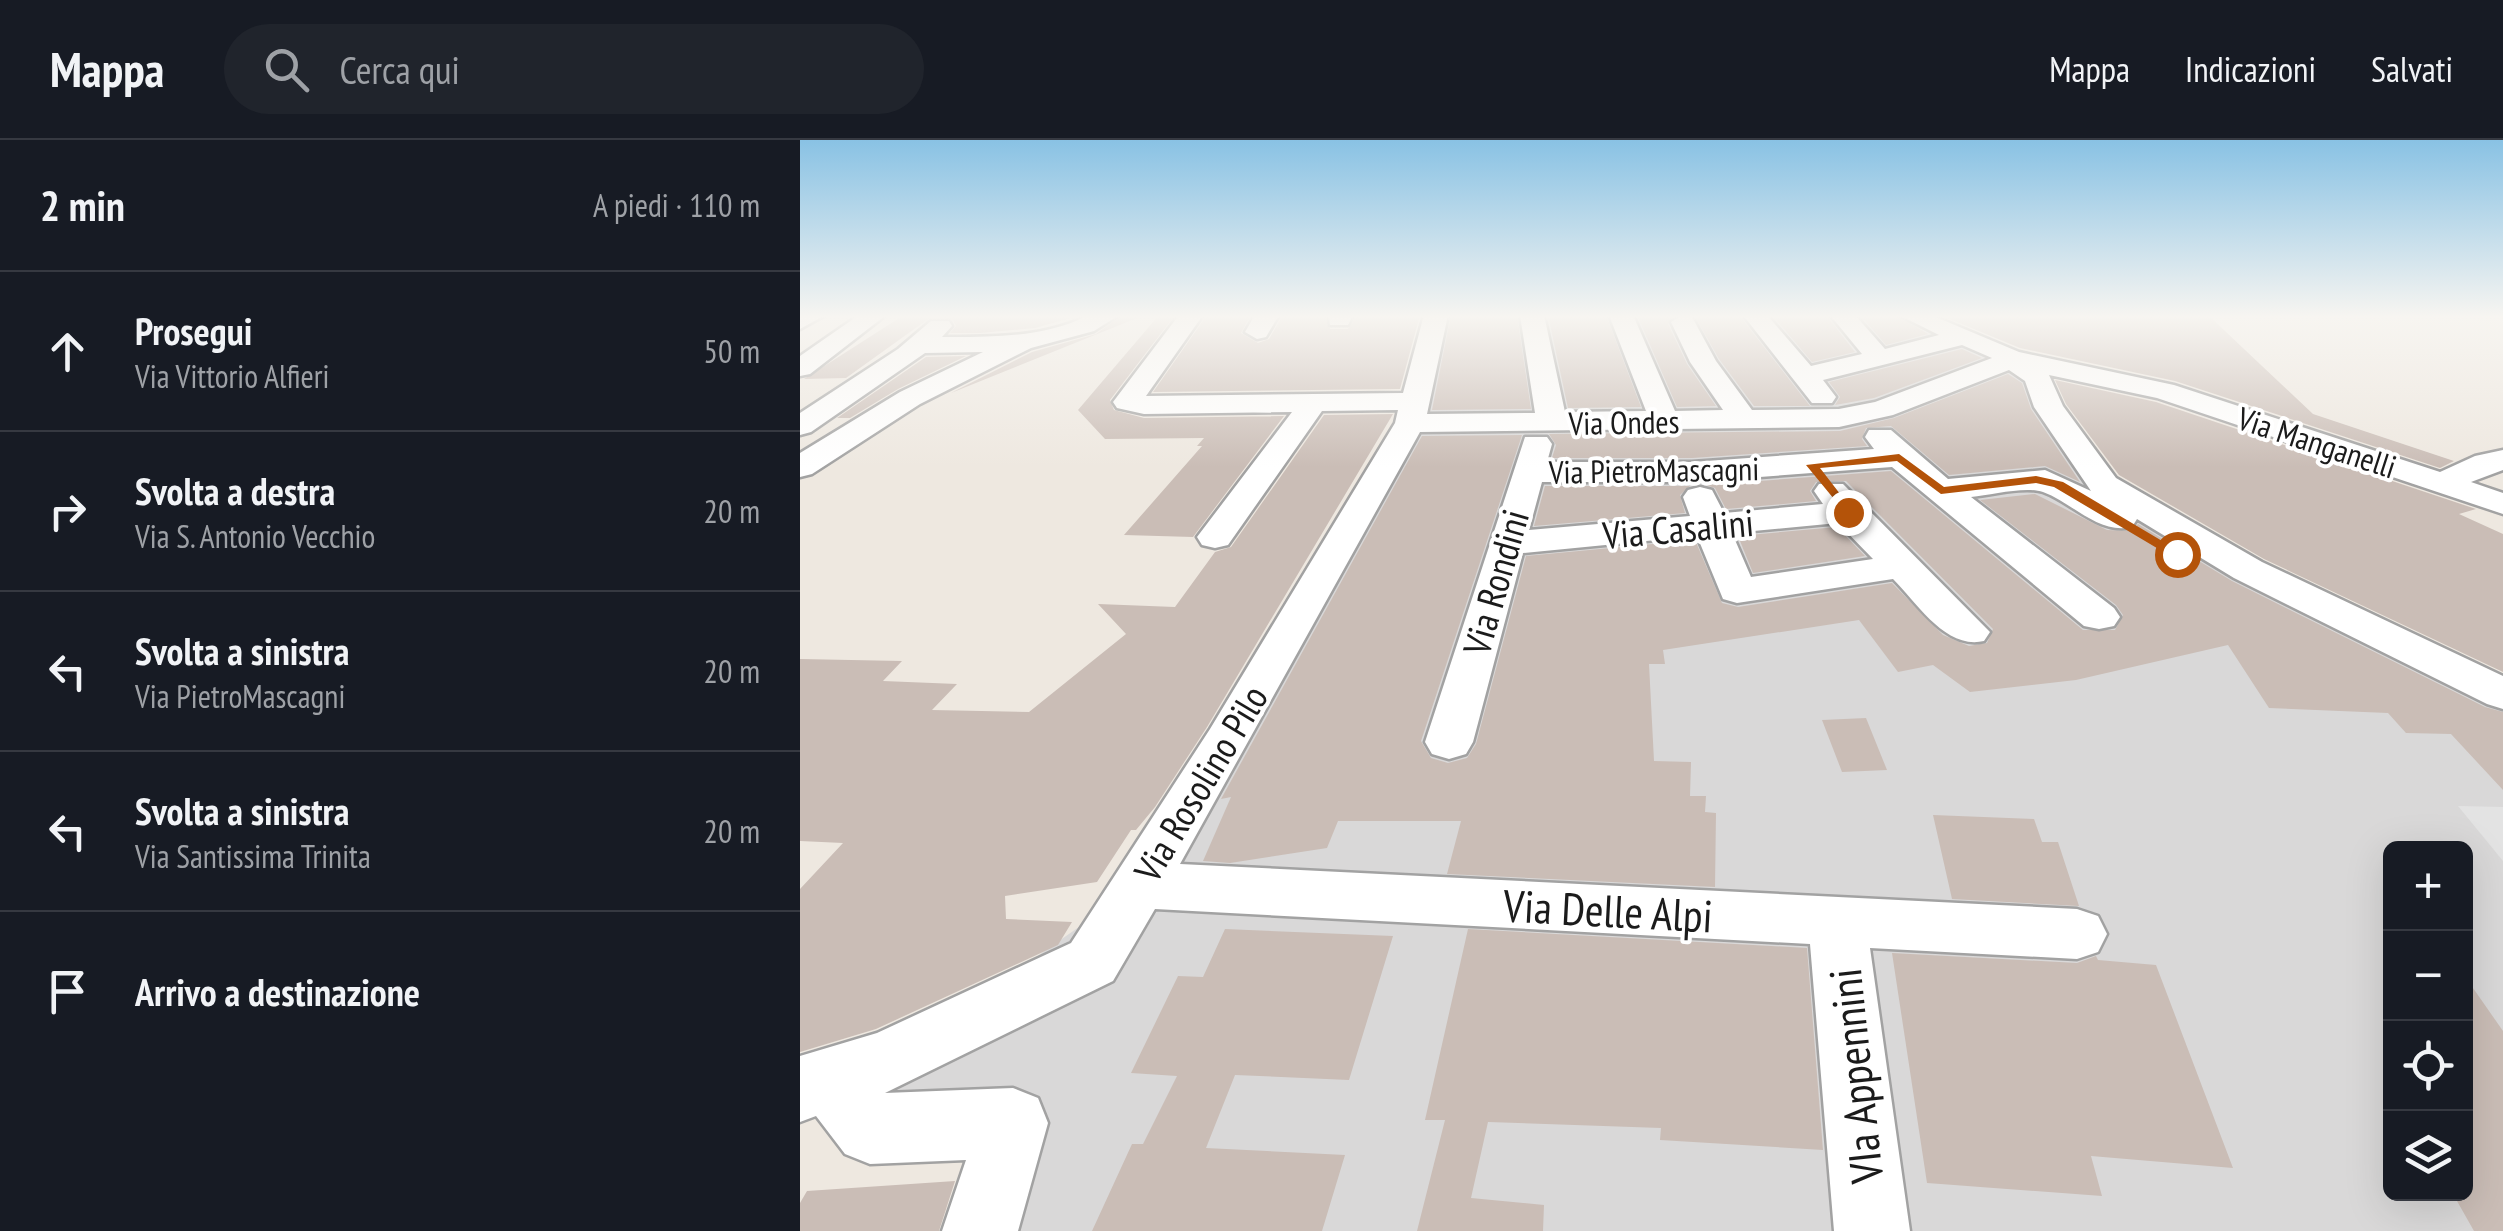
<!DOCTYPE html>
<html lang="it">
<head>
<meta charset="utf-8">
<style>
	:root { --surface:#171b24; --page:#20242c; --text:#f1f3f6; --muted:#9ea1a6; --line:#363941 }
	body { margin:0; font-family:"PT Sans Narrow",sans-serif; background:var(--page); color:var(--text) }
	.controls { position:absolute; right:30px; bottom:30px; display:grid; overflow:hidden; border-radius:15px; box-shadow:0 10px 40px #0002 }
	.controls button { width:90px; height:90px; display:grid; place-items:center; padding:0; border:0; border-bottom:2px solid var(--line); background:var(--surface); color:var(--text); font:50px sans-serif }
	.stop { position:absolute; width:30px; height:30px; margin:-22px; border:8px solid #b45309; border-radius:50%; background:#fff }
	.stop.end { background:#b45309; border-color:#fff; box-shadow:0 2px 10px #0008 }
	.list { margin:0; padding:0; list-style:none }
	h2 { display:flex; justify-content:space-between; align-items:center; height:130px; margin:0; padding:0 40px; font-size:42px }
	h2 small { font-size:32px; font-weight:400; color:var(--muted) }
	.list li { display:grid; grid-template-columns:65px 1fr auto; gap:30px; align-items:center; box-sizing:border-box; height:160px; padding:0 40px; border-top:2px solid var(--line) }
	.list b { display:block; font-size:38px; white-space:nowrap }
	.list p { margin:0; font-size:32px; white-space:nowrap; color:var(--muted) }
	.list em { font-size:32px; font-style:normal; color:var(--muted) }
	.icon { flex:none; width:55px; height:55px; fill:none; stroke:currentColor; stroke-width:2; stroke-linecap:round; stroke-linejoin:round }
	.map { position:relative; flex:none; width:1703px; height:1091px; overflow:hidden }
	header { display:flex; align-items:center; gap:60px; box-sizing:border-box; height:140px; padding:0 50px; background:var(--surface); border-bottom:2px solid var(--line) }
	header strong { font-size:48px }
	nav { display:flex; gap:55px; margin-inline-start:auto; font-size:35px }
	.search { width:700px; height:90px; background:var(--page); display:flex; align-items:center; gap:25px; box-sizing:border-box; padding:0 35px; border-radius:55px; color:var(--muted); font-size:38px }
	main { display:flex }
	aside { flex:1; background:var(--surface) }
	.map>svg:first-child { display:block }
	.residential { fill:#d9d8d8; fill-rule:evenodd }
	.parking { fill:#e3e3e3 }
	.building { fill:#cabdb6 }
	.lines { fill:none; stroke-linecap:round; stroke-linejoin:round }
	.minor-casing { stroke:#a2a2a2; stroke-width:5 }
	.minor { fill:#fff; fill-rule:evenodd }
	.route { fill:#b45309 }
	.labels { text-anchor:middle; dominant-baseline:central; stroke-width:8; stroke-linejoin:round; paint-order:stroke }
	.far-street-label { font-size:32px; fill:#1b1b1b; stroke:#fff }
	.street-label { font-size:38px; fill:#1b1b1b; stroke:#fff }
	.near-street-label { font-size:45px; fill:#1b1b1b; stroke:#fff }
</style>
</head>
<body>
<header>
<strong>Mappa</strong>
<div class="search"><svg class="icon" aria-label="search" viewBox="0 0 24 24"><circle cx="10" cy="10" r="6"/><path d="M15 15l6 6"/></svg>Cerca qui</div>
<nav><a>Mappa</a><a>Indicazioni</a><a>Salvati</a></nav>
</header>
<main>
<aside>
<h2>2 min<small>A piedi · 110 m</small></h2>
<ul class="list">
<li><svg class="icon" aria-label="ahead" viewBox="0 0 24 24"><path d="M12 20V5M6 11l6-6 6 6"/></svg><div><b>Prosegui</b><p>Via Vittorio Alfieri</p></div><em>50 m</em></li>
<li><svg class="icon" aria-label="right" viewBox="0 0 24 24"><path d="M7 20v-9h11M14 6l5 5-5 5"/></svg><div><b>Svolta a destra</b><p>Via S. Antonio Vecchio</p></div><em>20 m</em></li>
<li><svg class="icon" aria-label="left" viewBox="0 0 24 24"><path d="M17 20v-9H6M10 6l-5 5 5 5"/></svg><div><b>Svolta a sinistra</b><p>Via PietroMascagni</p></div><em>20 m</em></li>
<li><svg class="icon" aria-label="left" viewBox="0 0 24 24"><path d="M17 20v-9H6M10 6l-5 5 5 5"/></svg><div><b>Svolta a sinistra</b><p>Via Santissima Trinita</p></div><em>20 m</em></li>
<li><svg class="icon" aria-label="arrive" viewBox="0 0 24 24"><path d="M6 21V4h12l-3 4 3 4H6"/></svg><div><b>Arrivo a destinazione</b></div></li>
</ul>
</aside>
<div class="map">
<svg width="1703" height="1091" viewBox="0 0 1703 1091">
	<rect width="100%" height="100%" fill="#eee8e0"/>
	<!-- residential -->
	<path class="residential" d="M636 175H1117L1203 213 1304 345 1703 554V1091H180L212 983 70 989 87 921 339 745 617 261ZM1590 708H1666V1054H1590Z"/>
	<!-- parking -->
	<path class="parking" d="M1658 666 1703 667V721Z"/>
	<!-- building -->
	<path class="building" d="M104 175H281L235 188 180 193H150L156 186 152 179 131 177 46 238 4 239Z
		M322 175 342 176 151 253 232 212 296 194Z
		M359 175H375L310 260 314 270 344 278 484 276 393 397 324 395 402 306H397L404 298 305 299 278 270Z
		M407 175H451L441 193 458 203 469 199 483 175H526L530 189H548L557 175H620L600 249 353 252Z
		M651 175H717L731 269 632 270Z
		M748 175H806L841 267 768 268Z
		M837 175H876L868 184 887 224 916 266 877 267Z
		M894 175H939L1010 266H954L919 219Z
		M972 175H1026L1055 212 1012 222Z
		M1060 175H1096L1128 194 1086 205Z
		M1140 175H1408L1513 274 1654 321 1640 328 1375 241 1220 208Z
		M1162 209 1182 218 1074 258 1035 265 1040 257 1029 242Z
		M166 216 98 249 50 278H37L126 217Z
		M1208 234 1222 243 1231 269 1280 342 1245 326 1149 335 1091 286 1066 288 1062 299 1067 306 892 318H752L756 305 749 294 1040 291 1094 278Z
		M1255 240 1356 262 1676 369 1659 374 1703 394V532L1464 419 1319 335 1266 264Z
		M593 274 407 587 355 667 336 690H331L297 742 205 756 206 779 272 782 258 805 76 889 0 912V749L43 703 0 701V519L102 521 83 541 157 544 132 570 229 572 326 494 298 464 375 467 415 412 431 407 524 275Z
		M722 295 621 601 631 618 648 623 667 618 676 604 726 416 895 400 922 463 938 467 1092 443 1143 495 1169 506 1187 503 1193 489 1046 341 1016 342 1010 351 1016 361 926 369 915 348 906 345 1091 331 1283 490H1315L1323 475 1316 465 1180 360 1235 354 1307 390 1332 391 1338 384 1432 441 1685 567 1703 572V650L1651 594 1606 593 1588 573 1469 568 1428 505 1276 540 1170 552 1133 525 1098 532 1059 480 863 510 865 524H849L854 621 891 622 890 656H906L905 672 916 673 915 747 647 734 661 681H538L527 708 430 723 403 721 431 657 421 659 622 296Z
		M745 346H890L880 355 885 373 734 386Z
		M1037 387 1065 416 953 433 938 396Z
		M1066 578 1087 630 1042 632 1022 580Z
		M1133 675 1234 679 1242 702H1258L1279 766 1152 759Z
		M425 789 593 796 549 940 435 935 406 1008 545 1015 522 1091H292L332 1004H343L377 936 331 933 378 836 403 837Z
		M668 789 1007 808 1023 1010 860 1000 861 988 688 982 671 1058 744 1065 743 1091H617L645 980H625Z
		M1092 813 1277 823 1296 816 1298 820 1356 825 1433 1028 1291 1016 1302 1056 1127 1043Z
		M1666 838 1703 891V1091H1674L1653 1054H1666Z
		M155 1041 139 1091H0V1063L7 1051Z"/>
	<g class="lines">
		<defs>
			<path id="minor" d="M0 175H25L0 189Z
				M59 175H86L10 234 0 236V216Z
				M289 175H319L294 191 231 208 120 264 12 334 0 337V313L100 252 183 212 125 213 11 292 0 295V273L98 209 131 181H149L152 186 142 197C192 197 244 198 289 175Z
				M379 175H403L346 256 603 253 624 175H648L627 274 735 273 720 175H744L765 272 846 271 809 175H833L875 271 923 270 890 222 871 182 883 175 892 177 916 221 952 270 1039 269 1075 262 1192 218 1162 205 1023 240 1036 257 1032 263H1012L943 175H967L1011 226 1062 214 1030 175H1055L1085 209 1139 195 1099 175H1131L1219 212 1374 245 1640 332 1675 316 1703 310V330L1671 342 1703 353V374L1357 258 1249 235 1263 266 1316 338 1462 422 1703 536V569L1687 564 1434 438 1337 379 1332 387C1299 395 1273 363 1243 352 1225 346 1191 355 1171 357L1314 468 1320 477 1314 486 1299 489 1284 486 1092 327 892 342H742L729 390 890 376 883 357 888 350 900 347 912 350 924 373 1023 364 1014 351 1019 344H1043L1190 492 1184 501C1146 510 1118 464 1093 439L937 463 923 459 897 396 723 413 673 602 666 614 649 619 632 614 625 602 725 297H747L752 304 747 322H892L1074 309 1065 297 1069 290H1091L1148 339 1245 330 1291 351 1234 267 1225 241 1209 230 1093 275 1039 287 620 292 380 724 1277 769 1298 776 1307 794 1298 812 1277 819 1070 808 1110 1091H1034L1010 804 355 769 313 841 85 953 213 948 238 958 248 983 218 1091H142L166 1020 70 1024 45 1014 16 976 0 982V916L77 893 271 803 410 589 595 283 598 270 522 271 428 405 415 408 402 405 397 397 492 272 344 274 317 268 313 262ZM1038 383 1073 419 951 437 932 393Z
				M455 175H479L466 197 457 199 445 192Z
				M529 175H553L548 185H530Z"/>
		</defs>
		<!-- minor casing -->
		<use href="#minor" class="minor-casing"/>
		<!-- minor -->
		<use href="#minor" class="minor"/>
	</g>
	<!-- sky -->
	<linearGradient id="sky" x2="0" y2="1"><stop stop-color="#89c2e4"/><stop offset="0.54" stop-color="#f7f5f1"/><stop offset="1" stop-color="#f7f5f1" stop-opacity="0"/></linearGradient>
	<rect width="1703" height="327" fill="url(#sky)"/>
	<!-- route -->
	<path class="route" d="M1099 314 1144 347 1236 336 1263 342 1384 414 1372 417 1254 347 1236 343 1141 354 1097 321 1020 328 1054 372 1048 376 1006 325Z"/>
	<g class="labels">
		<!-- far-street labels -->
		<g class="far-street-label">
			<text transform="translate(824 282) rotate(-1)">Via Ondes</text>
			<text transform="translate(1517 302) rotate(18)">Via Manganelli</text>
			<text transform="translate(854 330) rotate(-1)">Via PietroMascagni</text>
		</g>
		<!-- street labels -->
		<g class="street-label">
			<text transform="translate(878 388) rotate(-5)">Via Casalini</text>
			<text transform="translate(695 442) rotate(-74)">Via Rondini</text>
			<text transform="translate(400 643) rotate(-59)">Via Rosolino Pilo</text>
		</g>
		<!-- near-street labels -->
		<g class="near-street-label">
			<text transform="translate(808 770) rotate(3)">Via Delle Alpi</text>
			<text transform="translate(1055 936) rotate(-96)">VIa Appennini</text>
		</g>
	</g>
</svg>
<div class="controls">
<button>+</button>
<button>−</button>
<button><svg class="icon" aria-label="locate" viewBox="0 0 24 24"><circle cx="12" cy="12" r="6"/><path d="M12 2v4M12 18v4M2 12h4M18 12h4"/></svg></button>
<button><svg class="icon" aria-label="layers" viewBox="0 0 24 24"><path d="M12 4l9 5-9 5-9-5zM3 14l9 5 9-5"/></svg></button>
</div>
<div class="stop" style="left:1377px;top:414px"></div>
<div class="stop end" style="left:1048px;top:372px"></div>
</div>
</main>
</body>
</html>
